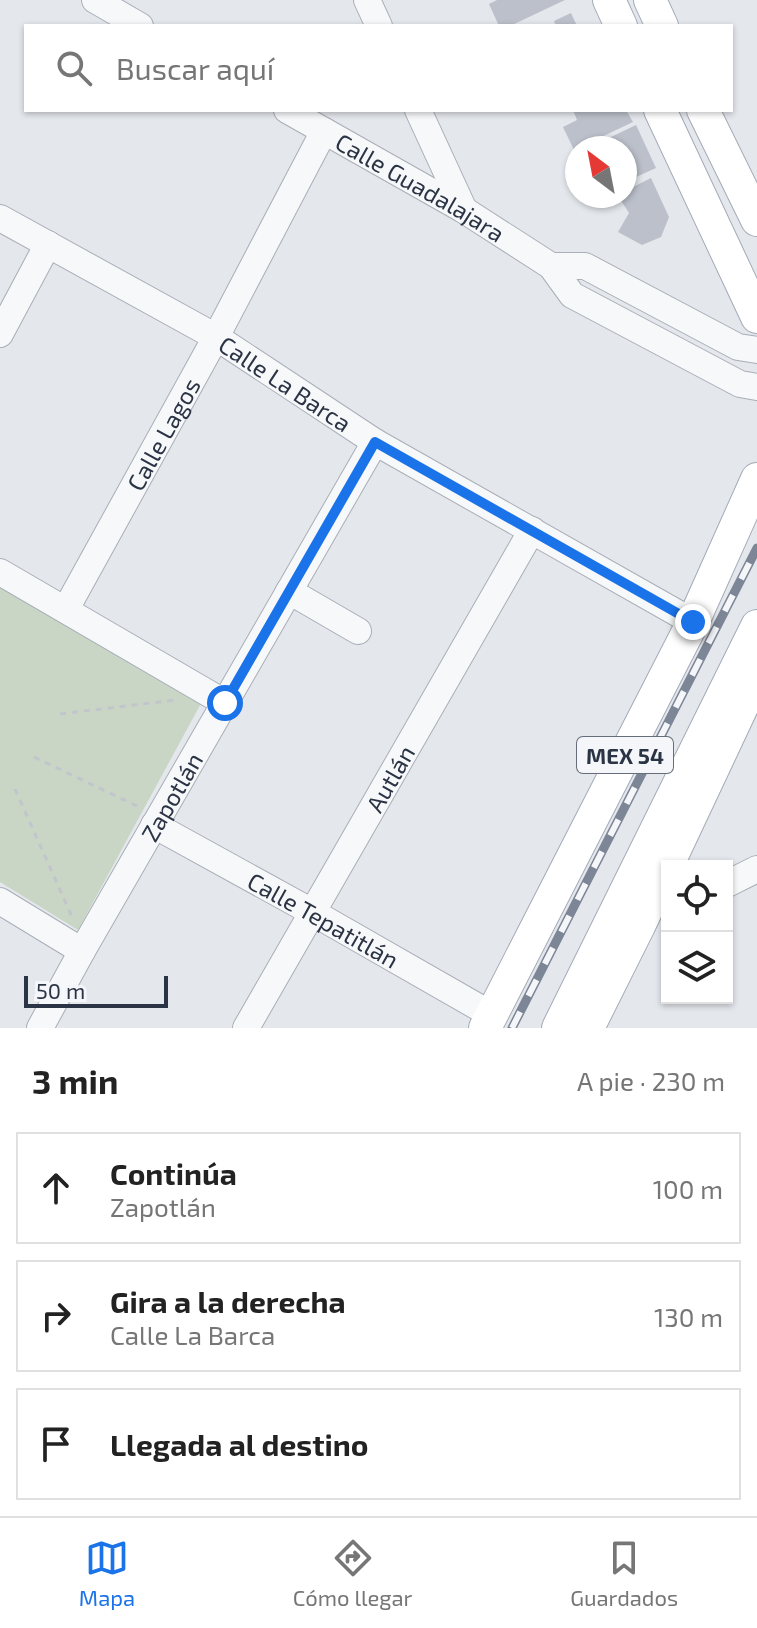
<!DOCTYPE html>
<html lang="es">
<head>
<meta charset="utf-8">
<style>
	:root { --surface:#fff; --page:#f2f2f2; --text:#222; --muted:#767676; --line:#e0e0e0; --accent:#1a73e8 }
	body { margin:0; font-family:"Exo 2",sans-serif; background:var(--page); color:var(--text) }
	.controls { position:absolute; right:24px; bottom:24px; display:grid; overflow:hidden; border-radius:0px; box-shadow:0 2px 6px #0004 }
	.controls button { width:72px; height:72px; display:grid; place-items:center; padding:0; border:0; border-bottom:2px solid var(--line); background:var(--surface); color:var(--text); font:40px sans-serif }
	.compass { position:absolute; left:565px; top:136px; width:72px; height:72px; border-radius:50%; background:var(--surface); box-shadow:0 2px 6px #0004; rotate:328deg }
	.scale { position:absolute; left:24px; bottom:20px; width:144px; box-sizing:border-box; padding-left:8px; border:4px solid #2b3445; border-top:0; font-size:22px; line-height:28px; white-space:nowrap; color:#2b3445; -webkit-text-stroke:6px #f4f6f9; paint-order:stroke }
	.stop { position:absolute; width:24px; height:24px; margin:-18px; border:6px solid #1a73e8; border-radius:50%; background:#fff }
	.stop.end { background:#1a73e8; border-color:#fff; box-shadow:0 2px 8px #0008 }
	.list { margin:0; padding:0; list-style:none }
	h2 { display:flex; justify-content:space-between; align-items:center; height:104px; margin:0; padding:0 32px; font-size:34px }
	h2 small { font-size:26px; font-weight:400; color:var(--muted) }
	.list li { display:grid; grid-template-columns:52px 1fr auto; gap:24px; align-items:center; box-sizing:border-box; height:112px; margin:0 16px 16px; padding:0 16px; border:2px solid var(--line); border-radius:0px }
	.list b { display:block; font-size:30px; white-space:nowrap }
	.list p { margin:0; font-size:26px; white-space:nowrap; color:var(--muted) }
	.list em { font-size:26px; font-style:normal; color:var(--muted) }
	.icon { flex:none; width:44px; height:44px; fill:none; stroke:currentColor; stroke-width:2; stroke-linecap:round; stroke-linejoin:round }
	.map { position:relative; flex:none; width:757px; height:1028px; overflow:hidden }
	.search { position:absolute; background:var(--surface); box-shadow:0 2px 6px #0004; left:24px; right:24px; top:24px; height:88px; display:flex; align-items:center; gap:20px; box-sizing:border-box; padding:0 28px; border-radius:0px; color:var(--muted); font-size:30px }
	.sheet { height:488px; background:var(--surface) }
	nav { display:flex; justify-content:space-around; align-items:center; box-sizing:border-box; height:112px; border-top:2px solid var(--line); background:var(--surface); font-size:22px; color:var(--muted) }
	nav a { display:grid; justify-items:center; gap:4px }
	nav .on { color:var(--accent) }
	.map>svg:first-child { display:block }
	.green { fill:#c9d6c5 }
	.building { fill:#bbc0ca }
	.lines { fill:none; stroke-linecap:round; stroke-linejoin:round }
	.minor-casing { stroke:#a9aeb7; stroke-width:28 }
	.major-casing { stroke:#a3abb8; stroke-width:34 }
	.path { stroke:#c2c5cb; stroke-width:3; stroke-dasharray:6 6; stroke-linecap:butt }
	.minor { stroke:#f7f8fa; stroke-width:26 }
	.major { stroke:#fff; stroke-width:32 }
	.rail-casing { stroke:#7d8696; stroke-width:9 }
	.rail { stroke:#f4f6f9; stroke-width:6; stroke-dasharray:18; stroke-linecap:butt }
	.route { stroke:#1a73e8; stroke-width:10 }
	.labels { text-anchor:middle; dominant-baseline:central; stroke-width:6; stroke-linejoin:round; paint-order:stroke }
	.shield { fill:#f4f6f9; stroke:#676e7b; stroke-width:2 }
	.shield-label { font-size:22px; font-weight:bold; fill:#2b3445 }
	.street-label { font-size:24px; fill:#2b3445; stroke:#f4f6f9 }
</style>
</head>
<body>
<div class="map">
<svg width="757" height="1028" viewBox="0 0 757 1028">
	<rect width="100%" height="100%" fill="#e4e7ec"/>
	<!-- green -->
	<path class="green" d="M0 578 205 696 78 930 0 882Z"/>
	<!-- building -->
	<path class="building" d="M497 0H565L510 26H499L489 4Z
		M571 13 577 26H556L554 21Z
		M573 110H626L633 122 574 150 563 127 577 120Z
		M636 125 656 168 625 182V148H588Z
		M651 178 669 217 661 237 642 245 618 232 629 213 618 196H625V191Z"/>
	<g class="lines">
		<defs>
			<g id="minor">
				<path d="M95 0 140 26"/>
				<path d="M367 0 379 26"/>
				<path id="s1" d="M287 110 464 210 551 266 572 295 740 384 757 387"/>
				<path d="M418 110 464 210"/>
				<path id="s2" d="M0 218 216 337 375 442 693 622"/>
				<path d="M551 266H585L738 347 757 350"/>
				<path d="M0 334 48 244"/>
				<path d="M0 572 225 703"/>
				<path d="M289 591 358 631"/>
				<path id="s3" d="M66 609 216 337 324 131"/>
				<path id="s4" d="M154 825 312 912 492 1015"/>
				<path d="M727 884 757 869"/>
				<path d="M0 901 82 951"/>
				<path id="s5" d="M40 1028 82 951 375 442"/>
				<path id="s6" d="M246 1028 532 530"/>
			</g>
			<path id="major" d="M609 0 621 26
				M650 0 662 26
				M660 110 757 317
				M703 110 757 220
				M485 1028 693 622 757 479
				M558 1028 757 626
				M588 1028 639 926 757 675"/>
		</defs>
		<!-- minor casing -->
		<use href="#minor" class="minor-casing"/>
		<!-- major casing -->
		<use href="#major" class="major-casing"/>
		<!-- path -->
		<path class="path" d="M60 714 175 700
			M34 757 139 807
			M15 789 73 919"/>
		<!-- minor -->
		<use href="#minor" class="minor"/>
		<!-- major -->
		<use href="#major" class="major"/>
		<defs>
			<path id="rail" d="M512 1028 757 548"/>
		</defs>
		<!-- rail casing -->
		<use href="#rail" class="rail-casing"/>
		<!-- rail -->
		<use href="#rail" class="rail"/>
	</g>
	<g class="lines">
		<!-- route -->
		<path class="route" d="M225 703 375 442 693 622"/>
	</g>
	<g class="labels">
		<!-- shield labels -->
		<rect class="shield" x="577" y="737" width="96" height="36" rx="6"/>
		<g class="shield-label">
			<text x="625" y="755">MEX 54</text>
		</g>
		<!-- street labels -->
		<g class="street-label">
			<text stroke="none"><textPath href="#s1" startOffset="154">Calle Guadalajara</textPath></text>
			<text stroke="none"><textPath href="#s2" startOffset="330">Calle La Barca</textPath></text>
			<text stroke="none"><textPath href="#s3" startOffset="200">Calle Lagos</textPath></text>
			<text stroke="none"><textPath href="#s6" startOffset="288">Autlán</textPath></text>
			<text stroke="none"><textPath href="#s5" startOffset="266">Zapotlán</textPath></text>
			<text stroke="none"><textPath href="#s4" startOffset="194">Calle Tepatitlán</textPath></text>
		</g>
	</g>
</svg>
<div class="controls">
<button><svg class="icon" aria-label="locate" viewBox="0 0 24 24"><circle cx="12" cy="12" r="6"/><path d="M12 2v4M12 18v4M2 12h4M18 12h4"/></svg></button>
<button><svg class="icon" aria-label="layers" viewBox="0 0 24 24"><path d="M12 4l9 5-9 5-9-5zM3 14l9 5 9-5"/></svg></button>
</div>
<svg class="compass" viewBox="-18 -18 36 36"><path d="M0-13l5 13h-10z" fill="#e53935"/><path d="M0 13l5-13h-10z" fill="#767676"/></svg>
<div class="scale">50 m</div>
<div class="stop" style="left:225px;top:703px"></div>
<div class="stop end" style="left:693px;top:622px"></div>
<div class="search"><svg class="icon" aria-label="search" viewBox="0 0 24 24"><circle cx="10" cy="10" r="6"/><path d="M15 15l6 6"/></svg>Buscar aquí</div>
</div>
<section class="sheet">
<h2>3 min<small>A pie · 230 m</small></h2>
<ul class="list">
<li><svg class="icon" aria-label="ahead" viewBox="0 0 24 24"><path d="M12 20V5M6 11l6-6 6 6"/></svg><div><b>Continúa</b><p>Zapotlán</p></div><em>100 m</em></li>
<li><svg class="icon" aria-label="right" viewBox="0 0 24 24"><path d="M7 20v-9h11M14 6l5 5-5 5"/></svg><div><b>Gira a la derecha</b><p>Calle La Barca</p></div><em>130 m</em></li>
<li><svg class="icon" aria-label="arrive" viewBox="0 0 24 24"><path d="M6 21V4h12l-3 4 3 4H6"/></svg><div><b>Llegada al destino</b></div></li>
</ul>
</section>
<nav>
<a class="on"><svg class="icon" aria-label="map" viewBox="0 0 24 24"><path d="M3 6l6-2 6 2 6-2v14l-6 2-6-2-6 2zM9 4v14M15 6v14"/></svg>Mapa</a>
<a><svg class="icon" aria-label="directions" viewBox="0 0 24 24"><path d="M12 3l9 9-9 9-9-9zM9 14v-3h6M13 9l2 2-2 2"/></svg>Cómo llegar</a>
<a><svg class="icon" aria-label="saved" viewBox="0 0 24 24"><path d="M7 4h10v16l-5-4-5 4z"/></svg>Guardados</a>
</nav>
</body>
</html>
